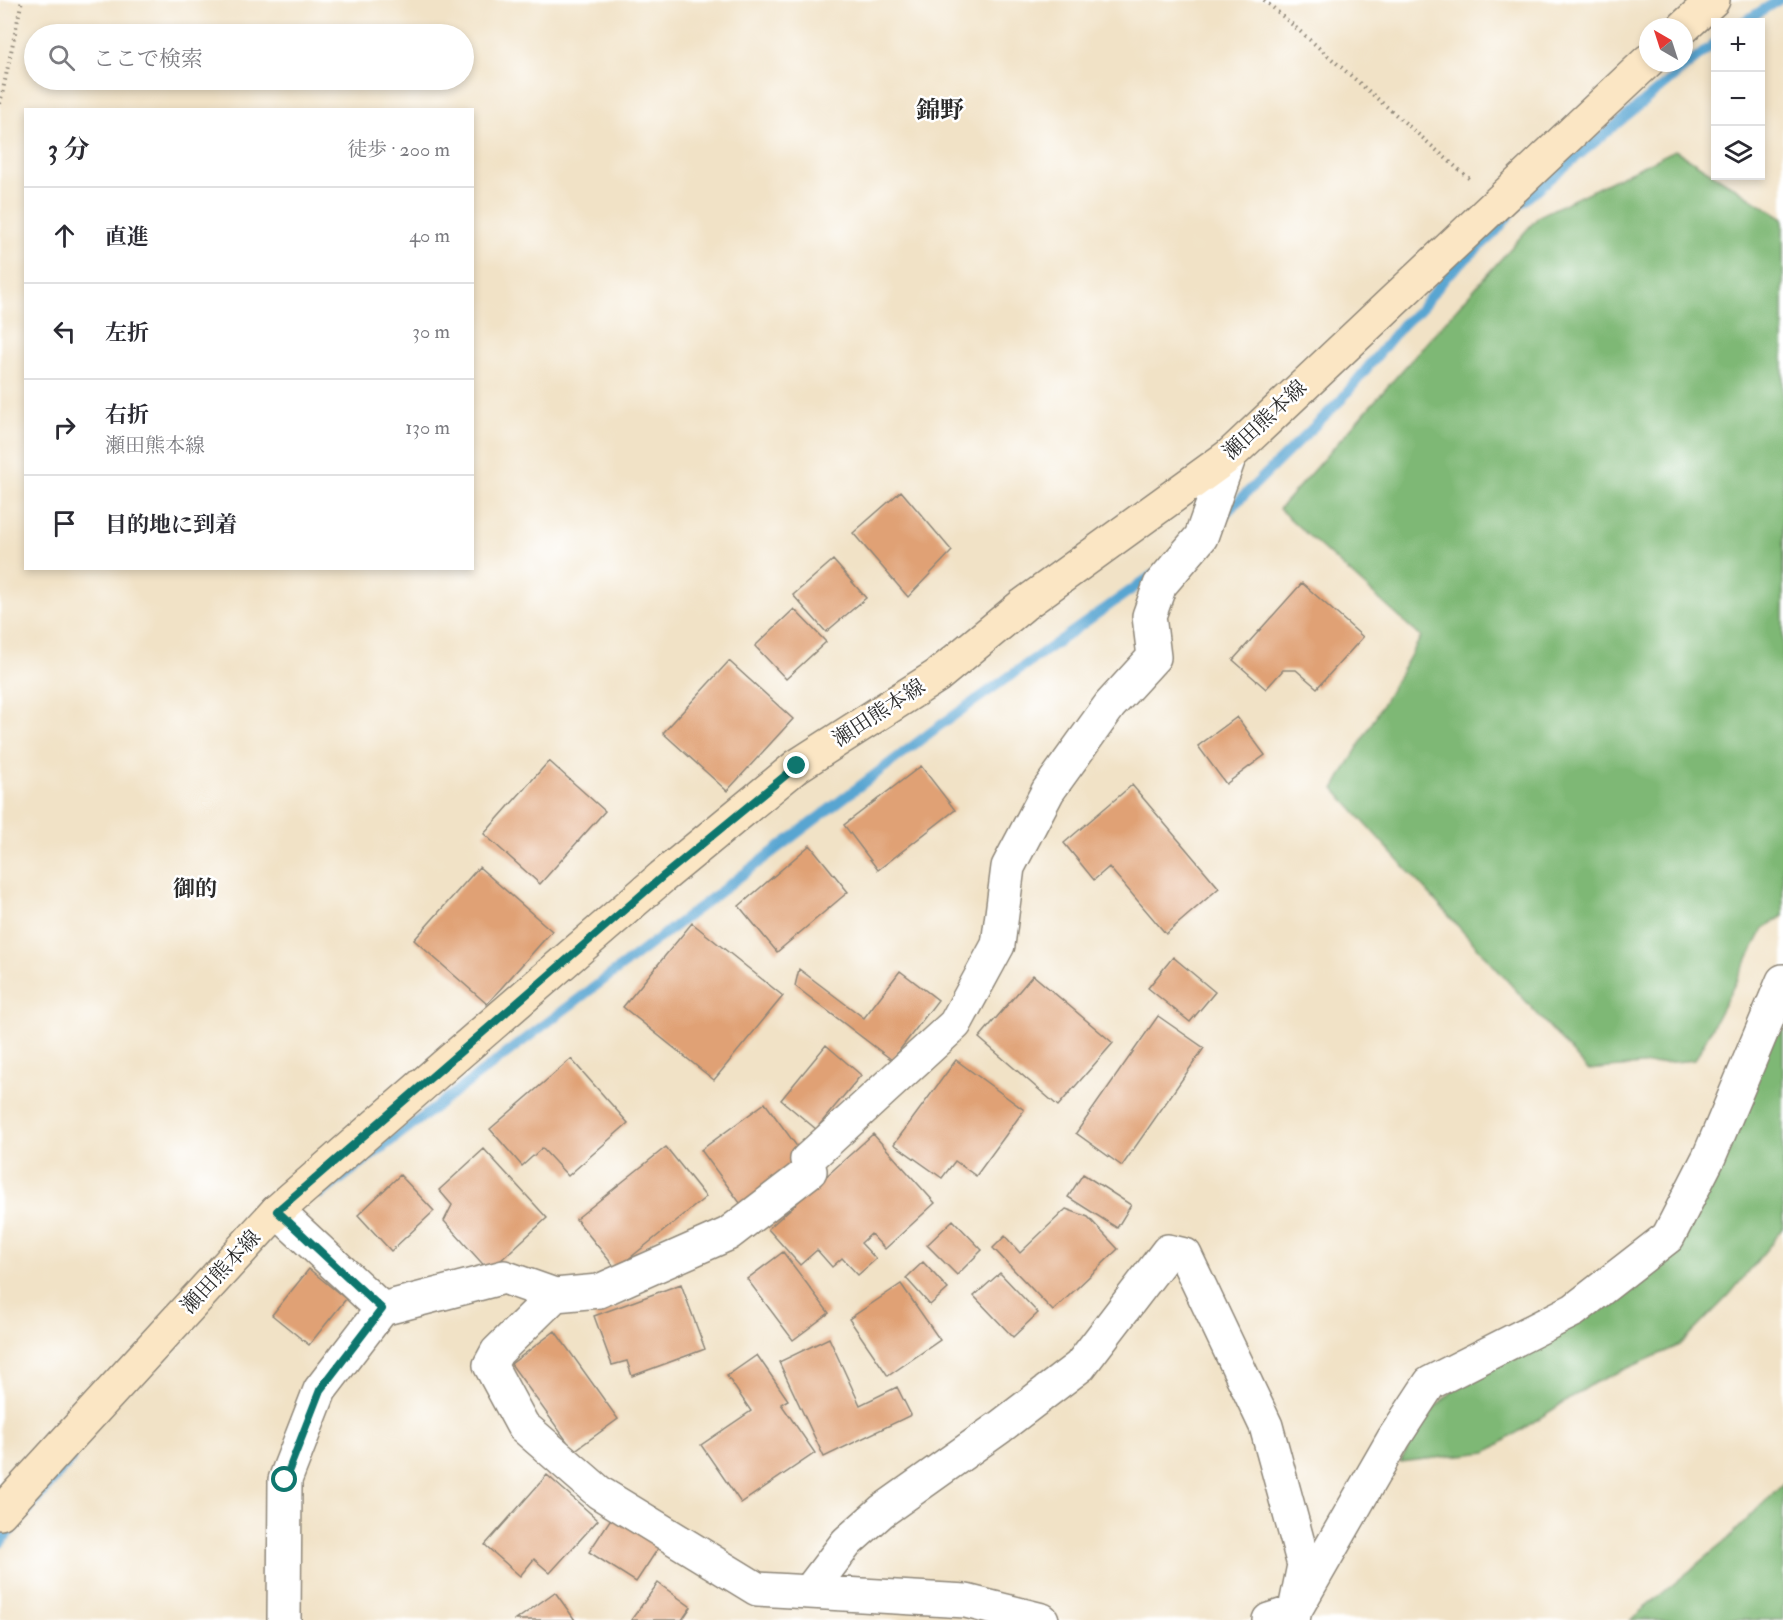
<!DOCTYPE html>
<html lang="ja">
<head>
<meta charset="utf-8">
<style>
	:root { --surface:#fff; --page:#f7f7f7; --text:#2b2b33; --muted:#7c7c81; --line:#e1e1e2 }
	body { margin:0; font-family:"IM FELL Double Pica","Noto Serif JP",serif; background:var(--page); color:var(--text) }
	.controls { position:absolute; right:18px; top:18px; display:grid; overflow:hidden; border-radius:0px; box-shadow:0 3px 9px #0003 }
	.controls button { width:54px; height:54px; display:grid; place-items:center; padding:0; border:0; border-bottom:2px solid var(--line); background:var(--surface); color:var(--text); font:30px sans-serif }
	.compass { position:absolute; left:1639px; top:18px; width:54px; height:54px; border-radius:50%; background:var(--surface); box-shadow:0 3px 9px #0003; rotate:321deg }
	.stop { position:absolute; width:18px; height:18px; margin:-14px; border:4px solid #0f766e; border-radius:50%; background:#fff }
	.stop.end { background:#0f766e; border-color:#fff; box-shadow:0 2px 6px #0008 }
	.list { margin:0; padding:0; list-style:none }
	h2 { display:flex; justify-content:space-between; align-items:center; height:78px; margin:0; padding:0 24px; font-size:26px }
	h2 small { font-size:20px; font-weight:400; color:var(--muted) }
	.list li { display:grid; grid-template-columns:39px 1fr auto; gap:18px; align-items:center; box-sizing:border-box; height:96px; padding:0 24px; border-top:2px solid var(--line) }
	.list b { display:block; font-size:22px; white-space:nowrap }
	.list p { margin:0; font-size:20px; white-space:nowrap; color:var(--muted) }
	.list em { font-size:20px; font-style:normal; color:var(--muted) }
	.icon { flex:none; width:33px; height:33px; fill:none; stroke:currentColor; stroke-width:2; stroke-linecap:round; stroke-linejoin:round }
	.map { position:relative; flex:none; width:1783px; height:1620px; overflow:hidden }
	.search { position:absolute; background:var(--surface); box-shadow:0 3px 9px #0003; left:24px; top:24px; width:450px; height:66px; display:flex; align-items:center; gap:15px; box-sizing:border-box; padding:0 21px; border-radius:33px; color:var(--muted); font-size:22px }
	.panel { position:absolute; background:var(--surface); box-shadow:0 3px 9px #0003; left:24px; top:108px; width:450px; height:462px; border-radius:0px }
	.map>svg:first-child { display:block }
	.forest { fill:#7eb875; stroke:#547250; stroke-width:1.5 }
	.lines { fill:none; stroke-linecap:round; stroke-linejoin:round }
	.stream { stroke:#58a5d1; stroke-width:10 }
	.building { fill:#e0a174 }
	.street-casing { stroke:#8e8678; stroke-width:36 }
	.secondary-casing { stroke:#8e8678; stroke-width:36 }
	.path { stroke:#8e8678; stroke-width:4; stroke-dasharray:1.5 4.5; stroke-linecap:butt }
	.street { stroke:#fff; stroke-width:33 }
	.secondary { stroke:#fbe6c4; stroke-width:33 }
	.route { stroke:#0f766e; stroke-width:8 }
	.labels { text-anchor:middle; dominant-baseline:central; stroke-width:5; stroke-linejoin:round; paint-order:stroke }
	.street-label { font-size:21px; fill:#2b2b2b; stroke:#fff }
	.neighbourhood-label { font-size:22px; font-weight:bold; fill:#2b2b2b; stroke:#fff }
	.quarter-label { font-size:24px; font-weight:bold; fill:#2b2b2b; stroke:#fff }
</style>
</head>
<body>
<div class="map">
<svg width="1783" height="1620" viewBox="0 0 1783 1620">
	<rect width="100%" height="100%" fill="#fff"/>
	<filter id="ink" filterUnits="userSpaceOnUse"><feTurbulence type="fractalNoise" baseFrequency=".0167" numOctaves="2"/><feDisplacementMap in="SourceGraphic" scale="12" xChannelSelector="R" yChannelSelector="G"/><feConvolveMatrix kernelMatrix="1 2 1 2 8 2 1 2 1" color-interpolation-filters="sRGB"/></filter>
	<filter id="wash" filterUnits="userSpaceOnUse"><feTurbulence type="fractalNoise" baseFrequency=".008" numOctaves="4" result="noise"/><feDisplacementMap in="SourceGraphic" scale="24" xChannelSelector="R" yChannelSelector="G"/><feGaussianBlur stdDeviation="1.35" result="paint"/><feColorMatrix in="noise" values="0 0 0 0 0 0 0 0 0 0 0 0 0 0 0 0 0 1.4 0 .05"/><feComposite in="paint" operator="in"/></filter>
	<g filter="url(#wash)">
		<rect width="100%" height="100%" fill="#f1e2c6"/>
		<!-- forest -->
		<path class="forest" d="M1675 150 1783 218V916L1764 928 1695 1060 1588 1070 1334 789 1421 637 1279 509 1539 216Z
			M1783 1017V1229L1730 1294 1680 1345 1594 1383 1487 1452 1400 1462 1428 1415 1472 1372 1644 1266Z
			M1783 1483V1620H1630L1727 1540Z"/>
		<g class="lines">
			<!-- stream -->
			<path class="stream" d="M1743 22 1779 0
				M1218 521 1341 400 1403 324 1418 312 1448 275 1495 233 1514 209 1716 42
				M321 1194 935 729 1155 573
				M0 1543 72 1458"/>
		</g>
		<g id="blocks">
			<!-- building -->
			<path class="building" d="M901 491 952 551 908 597 853 533Z
				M833 560 866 598 826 632 793 595Z
				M1302 583 1363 637 1317 688 1296 670H1283L1266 689 1233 660Z
				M794 609 826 642 786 679 755 646Z
				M729 661 793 719 727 791 663 733Z
				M1237 717 1265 755 1226 784 1198 746Z
				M549 761 605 811 540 884 484 834Z
				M921 766 955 810 878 870 844 825Z
				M1132 785 1219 888 1166 934 1109 867 1094 880 1064 843Z
				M810 845 848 892 777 952 739 906Z
				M479 867 552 931 487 1004 414 940Z
				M692 923 783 996 714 1080 623 1007Z
				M1173 957 1215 992 1190 1022 1148 988Z
				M799 969 864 1018 900 971 938 1000 892 1060 795 986Z
				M1033 975 1113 1043 1058 1106 979 1038Z
				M1158 1016 1204 1048 1122 1166 1076 1133Z
				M826 1045 861 1075 816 1129 781 1100Z
				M571 1059 628 1123 568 1176 542 1148 522 1166 490 1129Z
				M956 1060 1024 1110 976 1176 955 1161 942 1178 894 1144Z
				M765 1103 807 1160 743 1207 701 1150Z
				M873 1134 935 1203 885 1249 871 1234 861 1243 876 1259 858 1275 842 1258 832 1267 817 1250 800 1265 768 1229Z
				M666 1147 706 1197 616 1269 576 1219Z
				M484 1149 547 1218 489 1271 444 1221 452 1205 439 1190Z
				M1083 1174 1131 1205 1117 1228 1068 1197Z
				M400 1175 434 1211 391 1251 358 1215Z
				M1066 1209 1088 1217 1118 1249 1053 1311 993 1248 1005 1236 1020 1253Z
				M953 1220 982 1250 957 1275 927 1245Z
				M783 1252 829 1313 793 1340 747 1279Z
				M923 1262 948 1289 930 1305 906 1278Z
				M309 1269 346 1299 309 1345 272 1315Z
				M1000 1273 1038 1313 1013 1337 974 1296Z
				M681 1284 705 1349 632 1376 627 1361 612 1365 594 1316Z
				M901 1284 940 1340 888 1376 849 1319Z
				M555 1331 618 1419 574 1451 511 1364Z
				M829 1338 860 1405 897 1387 911 1415 824 1457 779 1362Z
				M757 1355 788 1400 781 1404 815 1453 741 1503 701 1445 751 1411 727 1376Z
				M547 1475 598 1520 550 1573 534 1559 520 1576 485 1545Z
				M614 1514 661 1544 636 1582 589 1552Z
				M658 1583 691 1607 682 1620H631Z
				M555 1592 575 1620H516Z"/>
		</g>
	</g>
	<g filter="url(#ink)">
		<use href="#blocks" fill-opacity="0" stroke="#8e8678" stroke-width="1.5"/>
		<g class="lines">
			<defs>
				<path id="street" d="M277 1211 382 1309 504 1277 555 1295 599 1291 728 1234 810 1171 807 1160 955 1024 998 945 1008 867 1048 791 1110 705 1154 657 1149 616 1160 585 1201 537 1230 455
					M555 1295 497 1352 490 1365 523 1426 600 1493 757 1589 966 1601 1042 1620
					M809 1592 847 1542 882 1511 1000 1427 1080 1366 1168 1251 1185 1255 1266 1426 1304 1565 1293 1620
					M284 1620 285 1480 320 1390 382 1309
					M1269 1620 1294 1612 1394 1438 1430 1383 1574 1310 1668 1237 1709 1157 1783 981"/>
				<path id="secondary" d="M1684 27 1713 0
					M0 1513 277 1211 662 877 797 766 937 676 1023 605 1230 455 1648 61"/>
			</defs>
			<!-- street casing -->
			<use href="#street" class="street-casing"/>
			<!-- secondary casing -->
			<use href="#secondary" class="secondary-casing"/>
			<!-- path -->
			<path class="path" d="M1264 0 1472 181
				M0 104 22 0"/>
			<!-- street -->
			<use href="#street" class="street"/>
			<!-- secondary -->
			<use href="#secondary" class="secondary"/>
		</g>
	</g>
	<g class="lines" filter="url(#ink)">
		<!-- route -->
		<path class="route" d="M285 1480 320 1390 382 1309 277 1211 662 877 797 766"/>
	</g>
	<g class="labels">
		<!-- street labels -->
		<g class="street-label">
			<text transform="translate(1265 420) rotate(-43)">瀬田熊本線</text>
			<text transform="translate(879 713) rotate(-33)">瀬田熊本線</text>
			<text transform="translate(221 1272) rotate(-47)">瀬田熊本線</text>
		</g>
		<!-- neighbourhood labels -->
		<g class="neighbourhood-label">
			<text x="195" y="889">御的</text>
		</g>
		<!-- quarter labels -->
		<g class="quarter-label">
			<text x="940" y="110">錦野</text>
		</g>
	</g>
</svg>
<div class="controls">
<button>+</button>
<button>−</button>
<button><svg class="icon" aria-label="layers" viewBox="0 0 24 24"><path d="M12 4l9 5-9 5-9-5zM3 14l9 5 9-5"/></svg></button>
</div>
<svg class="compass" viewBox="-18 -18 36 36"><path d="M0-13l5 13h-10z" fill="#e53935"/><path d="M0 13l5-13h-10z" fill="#7c7c81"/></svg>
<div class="stop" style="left:285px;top:1480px"></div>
<div class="stop end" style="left:797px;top:766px"></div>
<div class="search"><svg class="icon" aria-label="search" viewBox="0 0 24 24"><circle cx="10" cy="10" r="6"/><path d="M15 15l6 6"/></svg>ここで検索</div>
<section class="panel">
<h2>3 分<small>徒歩 · 200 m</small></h2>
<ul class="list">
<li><svg class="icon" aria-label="ahead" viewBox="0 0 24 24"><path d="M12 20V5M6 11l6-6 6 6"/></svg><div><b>直進</b></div><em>40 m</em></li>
<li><svg class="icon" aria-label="left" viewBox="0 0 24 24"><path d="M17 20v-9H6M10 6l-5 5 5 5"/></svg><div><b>左折</b></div><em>30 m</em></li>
<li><svg class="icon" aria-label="right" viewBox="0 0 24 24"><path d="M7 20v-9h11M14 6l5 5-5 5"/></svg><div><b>右折</b><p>瀬田熊本線</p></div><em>130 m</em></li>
<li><svg class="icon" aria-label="arrive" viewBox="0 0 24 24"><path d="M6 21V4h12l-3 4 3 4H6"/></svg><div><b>目的地に到着</b></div></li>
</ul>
</section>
</div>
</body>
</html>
